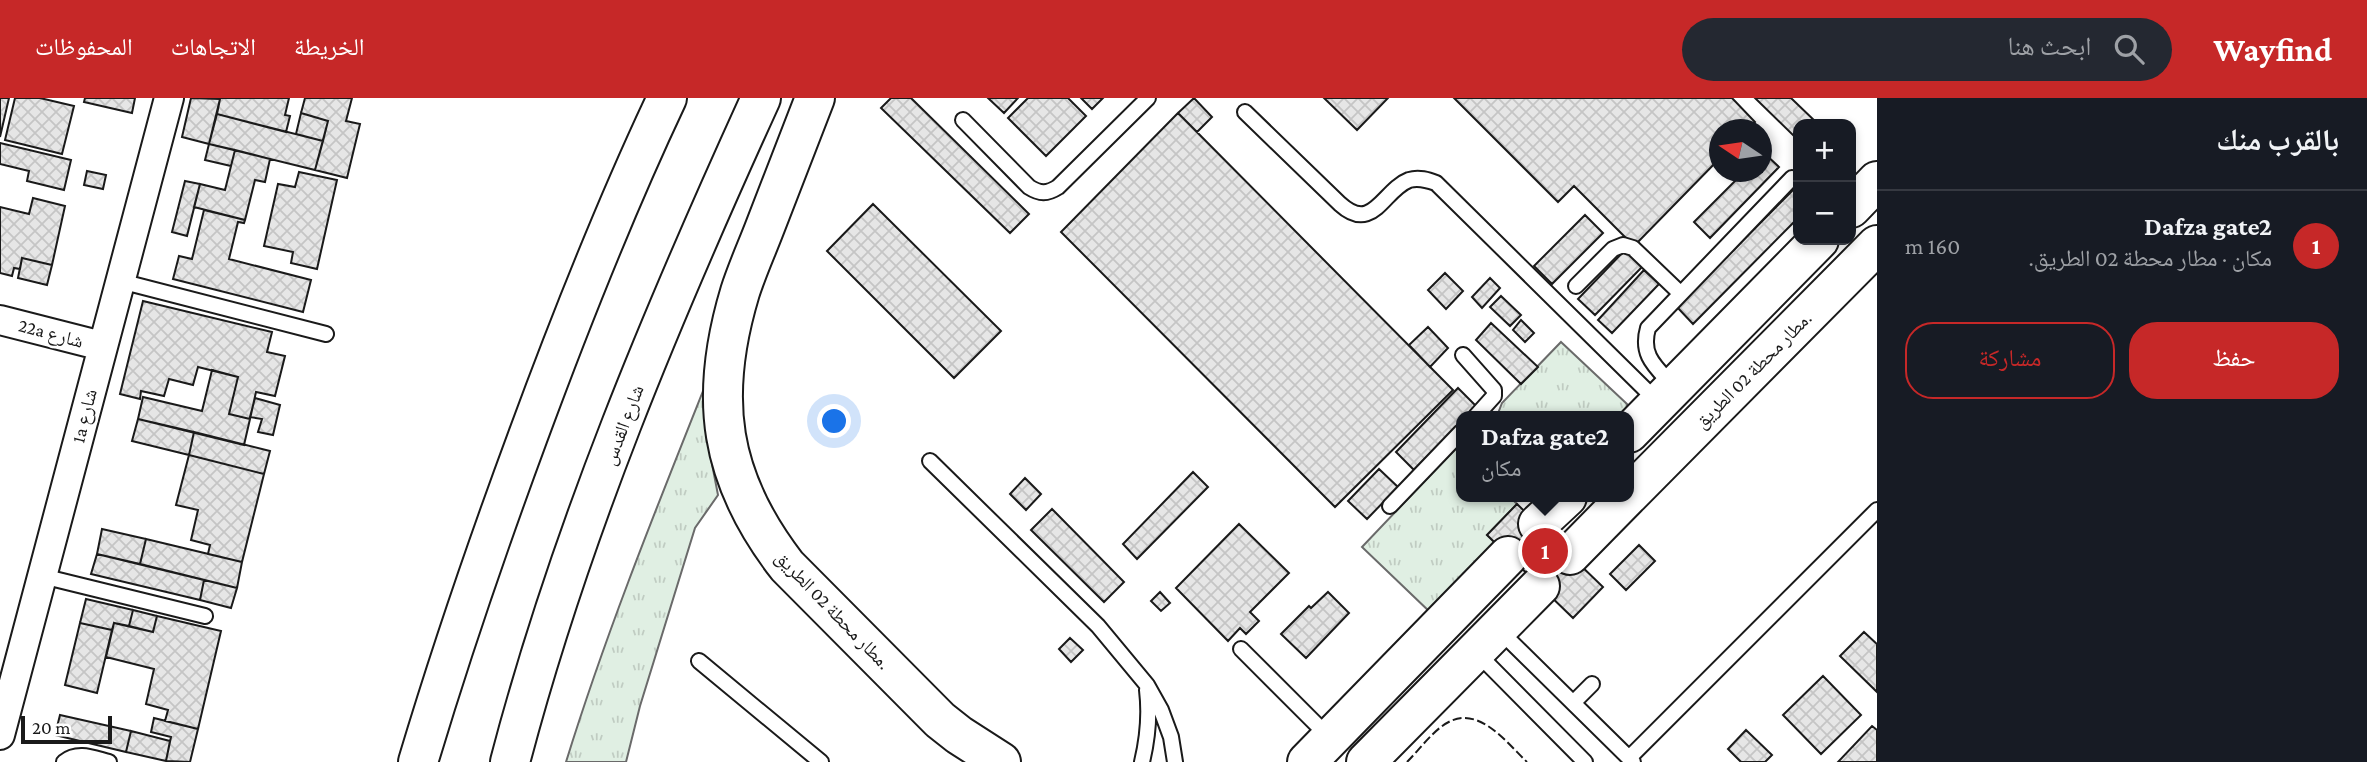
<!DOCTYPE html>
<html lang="ar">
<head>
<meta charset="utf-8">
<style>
	:root { --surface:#171b24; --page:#242831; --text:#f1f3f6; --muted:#9ea1a6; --line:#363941; --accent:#c62828 }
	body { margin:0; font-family:"Crimson Pro","Noto Naskh Arabic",serif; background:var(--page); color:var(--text); direction:rtl }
	.controls { position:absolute; right:21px; top:21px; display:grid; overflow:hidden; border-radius:14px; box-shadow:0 4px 10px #0003 }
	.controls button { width:63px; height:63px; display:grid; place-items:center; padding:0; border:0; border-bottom:2px solid var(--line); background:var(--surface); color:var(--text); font:35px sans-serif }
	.compass { position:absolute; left:1709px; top:21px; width:63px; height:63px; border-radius:50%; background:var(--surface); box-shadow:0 4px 10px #0003; rotate:283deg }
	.scale { position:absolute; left:21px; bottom:18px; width:91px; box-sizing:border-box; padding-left:7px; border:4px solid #1a1a1a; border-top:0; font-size:19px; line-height:24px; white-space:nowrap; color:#1a1a1a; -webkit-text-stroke:5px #fff; paint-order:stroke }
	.you { position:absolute; left:835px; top:324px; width:24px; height:24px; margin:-18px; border:5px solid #fff; border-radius:50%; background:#1a73e8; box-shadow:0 0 0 10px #1a73e833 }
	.badge { display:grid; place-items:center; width:46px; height:46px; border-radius:50%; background:var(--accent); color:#fff; font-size:23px; font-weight:700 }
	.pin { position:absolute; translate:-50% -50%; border:4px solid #fff; box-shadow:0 2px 7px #0006 }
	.popup { position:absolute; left:1456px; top:313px; width:178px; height:91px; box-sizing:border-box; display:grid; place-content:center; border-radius:14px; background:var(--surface); filter:drop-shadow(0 2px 5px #0005); font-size:23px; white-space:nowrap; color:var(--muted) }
	.popup b { font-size:26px; color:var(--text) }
	.popup::after { content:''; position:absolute; left:50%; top:100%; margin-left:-14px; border:14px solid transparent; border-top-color:var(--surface) }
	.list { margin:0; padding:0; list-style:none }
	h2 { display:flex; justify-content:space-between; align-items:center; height:91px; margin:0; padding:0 28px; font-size:30px }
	h2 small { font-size:23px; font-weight:400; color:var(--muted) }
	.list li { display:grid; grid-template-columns:46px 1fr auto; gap:21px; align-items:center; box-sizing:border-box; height:112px; padding:0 28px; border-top:2px solid var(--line) }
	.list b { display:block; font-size:26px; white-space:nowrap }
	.list p { margin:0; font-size:23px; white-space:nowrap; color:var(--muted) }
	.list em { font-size:23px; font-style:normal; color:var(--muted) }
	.actions { display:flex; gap:14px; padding:21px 28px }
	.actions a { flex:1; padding:16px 0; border:2px solid var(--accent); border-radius:28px; text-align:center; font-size:24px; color:var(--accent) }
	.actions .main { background:var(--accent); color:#fff }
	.icon { flex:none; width:38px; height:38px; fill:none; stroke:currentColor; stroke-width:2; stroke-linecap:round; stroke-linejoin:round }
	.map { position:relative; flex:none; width:1877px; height:664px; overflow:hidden; direction:ltr }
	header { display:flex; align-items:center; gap:42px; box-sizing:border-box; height:98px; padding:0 35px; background:var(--accent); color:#fff }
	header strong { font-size:33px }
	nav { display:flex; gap:38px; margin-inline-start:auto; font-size:24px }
	.search { width:490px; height:63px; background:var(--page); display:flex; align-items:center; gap:18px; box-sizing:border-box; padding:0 24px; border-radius:38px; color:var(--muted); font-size:26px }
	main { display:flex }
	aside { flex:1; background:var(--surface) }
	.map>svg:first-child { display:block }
	.grass { fill:url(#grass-tufts); stroke:#6a6a6a; stroke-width:2 }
	.building { fill:url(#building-cross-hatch); stroke:#1a1a1a; stroke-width:2 }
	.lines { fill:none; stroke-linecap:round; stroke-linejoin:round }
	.lane-casing { stroke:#1a1a1a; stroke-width:18 }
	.street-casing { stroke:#1a1a1a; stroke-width:32 }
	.secondary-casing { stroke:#1a1a1a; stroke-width:42 }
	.lane { stroke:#fff; stroke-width:14 }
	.street { stroke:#fff; stroke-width:28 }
	.secondary { stroke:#fff; stroke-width:38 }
	.fence { stroke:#1a1a1a; stroke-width:2; stroke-dasharray:9 3.5; stroke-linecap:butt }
	.labels { text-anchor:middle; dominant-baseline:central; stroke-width:5; stroke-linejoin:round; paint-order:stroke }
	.street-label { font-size:19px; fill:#1a1a1a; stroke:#fff }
</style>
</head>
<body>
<header>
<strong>Wayfind</strong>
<div class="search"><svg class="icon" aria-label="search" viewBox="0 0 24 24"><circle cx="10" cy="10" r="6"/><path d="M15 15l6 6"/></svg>ابحث هنا</div>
<nav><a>الخريطة</a><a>الاتجاهات</a><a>المحفوظات</a></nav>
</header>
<main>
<aside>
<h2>بالقرب منك<small></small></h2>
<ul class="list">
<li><span class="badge">1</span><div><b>Dafza gate2</b><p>مكان · مطار محطة 02 الطريق.</p></div><em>160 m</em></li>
</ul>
<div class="actions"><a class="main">حفظ</a><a>مشاركة</a></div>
</aside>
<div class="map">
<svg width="1877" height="664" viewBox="0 0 1877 664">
	<defs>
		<pattern id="grass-tufts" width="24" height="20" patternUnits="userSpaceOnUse" patternTransform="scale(1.75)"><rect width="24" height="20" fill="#e0efe3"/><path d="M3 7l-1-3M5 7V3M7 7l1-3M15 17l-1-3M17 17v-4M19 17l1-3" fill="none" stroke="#c0ccc2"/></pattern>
		<pattern id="building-cross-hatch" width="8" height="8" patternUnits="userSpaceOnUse" patternTransform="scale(1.75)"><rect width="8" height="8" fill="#e6e6e6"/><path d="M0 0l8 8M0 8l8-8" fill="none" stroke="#c5c5c5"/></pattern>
	</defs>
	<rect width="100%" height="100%" fill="#fff"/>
	<!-- grass -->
	<path class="grass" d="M1561 244 1627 306 1629 318H1497L1502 305Z
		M703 293 709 295 707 340 718 397 695 430 640 608 626 664H566C605 538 654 416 703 293Z
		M1458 348 1461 351V399H1510L1517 406 1487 437 1497 447 1432 516 1362 449Z"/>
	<!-- building -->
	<path class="building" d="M0 0H9L0 39Z
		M15 0H40L74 8 62 56 5 42Z
		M85 0H135L132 15 84 4Z
		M191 0 220 1 209 46 182 39Z
		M289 0 285 17 290 18 286 34 217 16 220 1 216 0Z
		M305 0H352L346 23 360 26 347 80 315 72 328 23 301 15Z
		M891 0H911L1029 116 1010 135 881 10Z
		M988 0H1018L1004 15Z
		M1028 0H1068L1086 18 1046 58 1008 20Z
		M1081 0H1103L1092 11Z
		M1194 0 1212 19 1197 34 1178 15Z
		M1324 0H1388L1357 32Z
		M1454 0H1732L1755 24 1748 32H1720V60L1634 148 1574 88 1558 104Z
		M1755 0H1791L1818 26H1798V42Z
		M301 15 328 23 323 43 296 36Z
		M1178 15 1453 292 1335 409 1061 134Z
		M217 16 323 43 315 72 209 46Z
		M0 45 71 62 64 92 27 83 29 73 0 66Z
		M209 46 235 52 231 68 205 62Z
		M235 52 270 61 265 84 255 82 245 122 194 109 200 86 225 92Z
		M1763 54 1779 69 1710 140 1694 124 1744 74H1762Z
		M87 73 106 77 103 91 84 87Z
		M299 74 337 82 317 171 291 165 293 154 264 148 278 86 295 89Z
		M185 83 200 86 187 138 172 134Z
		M1798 87V120L1693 226 1677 209Z
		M33 100 65 108 52 167 22 160 20 171 14 170 12 178 0 175V109L29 116Z
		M873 106 1001 233 954 280 827 153Z
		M204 112 245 122 244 125 238 124 229 161 311 182 303 214 173 181 179 158 192 161Z
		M1585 117 1603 135 1552 186 1534 168Z
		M1625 152 1642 169 1595 217 1578 201Z
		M22 160 52 167 47 187 18 180Z
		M1644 172 1659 186 1612 235 1598 222Z
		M1445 175 1463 193 1446 211 1428 192Z
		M1490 180 1500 190 1482 210 1472 199Z
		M1501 198 1521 217 1510 228 1490 209Z
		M143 203 272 234 267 254 285 258 275 298 256 294 250 321 229 316 238 279 198 269 193 287 169 281 164 298 141 293 140 301 120 296Z
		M1521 222 1534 235 1525 244 1513 232Z
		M1491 225 1538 269 1521 286 1476 242Z
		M1428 229 1448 250 1430 269 1409 247Z
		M212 272 238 279 229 316 250 321 244 347 138 321 143 299 202 313Z
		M1458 290 1476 308 1466 318H1461V324L1414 372 1396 354Z
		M255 300 280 307 273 337 258 334 262 321 250 319Z
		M138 321 194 334 189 357 132 343Z
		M194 334 270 353 264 376 189 357Z
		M189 357 264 376 242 464 208 456 210 447 191 442 198 412 176 407Z
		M1379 371 1398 389 1367 421 1348 403Z
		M1193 374 1208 389 1137 461 1123 446Z
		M1025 380 1041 396 1026 412 1010 396Z
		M1517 406 1603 489 1573 520 1487 437Z
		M1052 411 1124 484 1104 504 1031 432Z
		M1239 426 1289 475 1250 514 1259 523 1246 536 1240 530 1228 543 1176 490Z
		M102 431 146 441 140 466 97 456Z
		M146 441 242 464 237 490 140 466Z
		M1639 447 1655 463 1626 492 1610 476Z
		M97 456 204 482 200 502 91 476Z
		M204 482 237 490 231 510 200 502Z
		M1160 494 1170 505 1161 513 1151 503Z
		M1328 494 1349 515 1306 560 1281 536 1309 508 1311 510Z
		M86 501 133 512 129 528 114 525 112 532 80 525Z
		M133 512 157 518 153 534 129 528Z
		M157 518 221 533 198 631 165 623 168 612 146 606 154 571 106 559 114 525 153 534Z
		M80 525 112 532 97 595 65 587Z
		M1864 534 1877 546V594L1840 558Z
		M1070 540 1083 552 1071 564 1059 551Z
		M1823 578 1861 617 1821 656 1783 617Z
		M60 617 131 633 126 654 55 637Z
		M154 620 198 631 190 664 166 663 171 639 151 634Z
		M1872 628 1877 632V664H1838Z
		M1746 632 1772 657 1765 664H1741L1728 651Z
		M131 633 170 643 166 663 126 654Z"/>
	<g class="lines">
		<defs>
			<path id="lane" d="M1245 14 1340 106C1373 136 1383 92 1409 82 1419 79 1428 82 1436 85L1657 303
				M963 22 1029 89C1040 96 1047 96 1058 89L1148 0
				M120 183 326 236
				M1576 188 1613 151 1623 147 1633 150 1680 195
				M1463 257 1494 292V298L1476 318
				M1673 288C1656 269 1640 258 1648 230L1792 80
				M930 363 1098 528 1147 587 1161 612 1171 639 1175 664
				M1390 408 1461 334
				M42 478 205 518
				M1499 532 1633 664
				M1241 551 1329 639
				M1476 554 1585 664
				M699 563 821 664
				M1573 605 1592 586
				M1629 660 1877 412
				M64 664C78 653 93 660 109 664
				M1142 664C1148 639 1150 617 1147 592"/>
			<path id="street" d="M0 222 102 248
				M0 637 169 0"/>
			<path id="secondary" d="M815 0C798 43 782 86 765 129 757 150 747 172 740 194 708 300 719 380 787 468L940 622 959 637 1001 664
				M1851 110 1877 83
				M1629 335 1819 142
				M1629 397 1877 147
				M1538 426 1567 399
				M1570 457 1627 399
				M418 664C451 554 488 446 528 338 570 224 615 110 667 0
				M510 664C570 435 663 215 761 0
				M1307 664 1508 458
				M1366 664 1540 488"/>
		</defs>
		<!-- lane casing -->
		<use href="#lane" class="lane-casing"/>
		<!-- street casing -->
		<use href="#street" class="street-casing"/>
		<!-- secondary casing -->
		<use href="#secondary" class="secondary-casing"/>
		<!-- lane -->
		<use href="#lane" class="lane"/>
		<!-- street -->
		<use href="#street" class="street"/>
		<!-- secondary -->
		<use href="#secondary" class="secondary"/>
		<!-- fence -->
		<path class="fence" d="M1407 664C1418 653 1429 638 1441 629 1475 602 1504 642 1527 664"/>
	</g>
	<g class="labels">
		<!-- street labels -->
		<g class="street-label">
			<text transform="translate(51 235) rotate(15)">22a شارع</text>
			<text transform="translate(1753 272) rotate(-45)">مطار محطة 02 الطريق.</text>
			<text transform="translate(84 318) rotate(-76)">1a شارع</text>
			<text transform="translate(623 327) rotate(-69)">شارع القدس</text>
			<text transform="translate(833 512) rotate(46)">مطار محطة 02 الطريق.</text>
		</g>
	</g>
</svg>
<div class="controls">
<button>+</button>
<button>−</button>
</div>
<svg class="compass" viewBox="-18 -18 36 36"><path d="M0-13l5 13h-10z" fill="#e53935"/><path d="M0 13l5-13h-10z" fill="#9ea1a6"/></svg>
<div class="scale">20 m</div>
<div class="you"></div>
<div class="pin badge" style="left:1545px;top:453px">1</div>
<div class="popup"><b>Dafza gate2</b>مكان</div>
</div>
</main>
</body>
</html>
